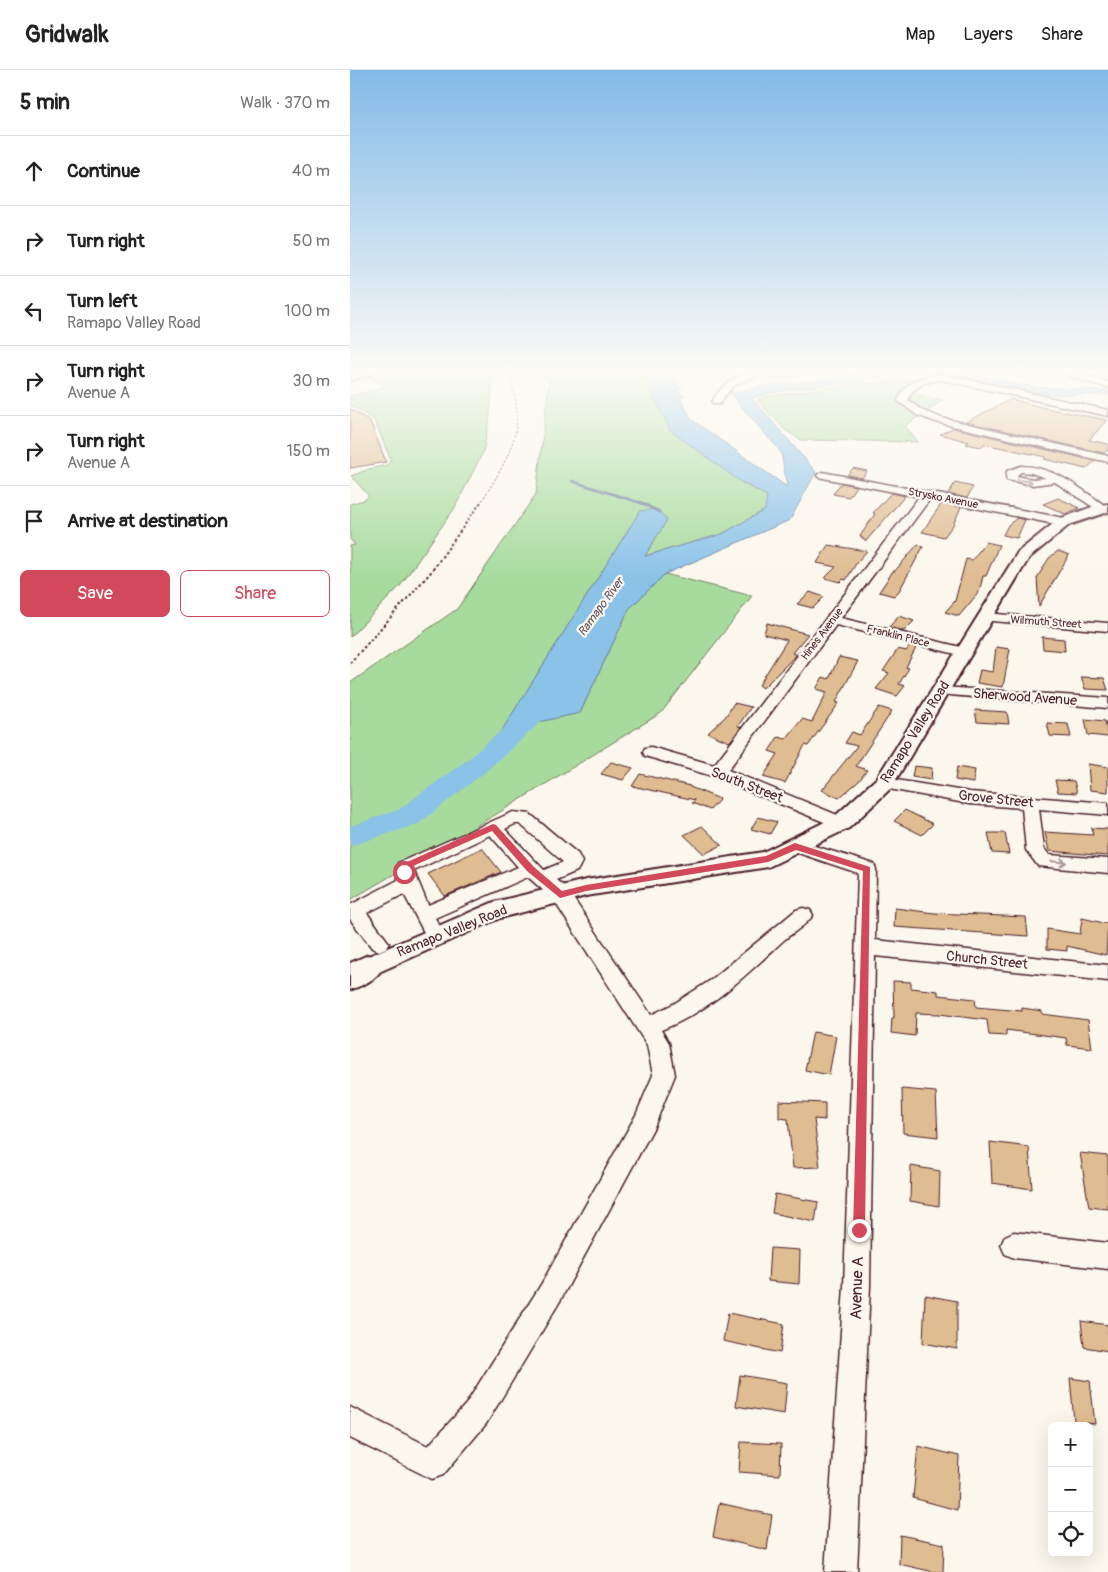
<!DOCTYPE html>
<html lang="en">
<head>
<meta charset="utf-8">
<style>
	:root { --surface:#fff; --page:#f6f6f6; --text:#222; --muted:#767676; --line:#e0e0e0; --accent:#d1495b }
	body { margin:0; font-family:Pangolin,sans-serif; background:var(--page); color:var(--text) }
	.controls { position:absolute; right:15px; bottom:15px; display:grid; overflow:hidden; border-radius:8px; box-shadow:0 5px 20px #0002 }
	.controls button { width:45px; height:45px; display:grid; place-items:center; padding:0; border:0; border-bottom:1px solid var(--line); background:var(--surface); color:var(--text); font:25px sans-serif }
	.stop { position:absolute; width:15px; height:15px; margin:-11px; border:4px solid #d1495b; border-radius:50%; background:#fff }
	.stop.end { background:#d1495b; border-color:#fff; box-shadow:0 1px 5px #0008 }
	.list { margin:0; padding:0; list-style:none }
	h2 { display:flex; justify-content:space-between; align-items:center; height:65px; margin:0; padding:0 20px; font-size:21px }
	h2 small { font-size:16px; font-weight:400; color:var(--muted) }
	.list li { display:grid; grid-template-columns:32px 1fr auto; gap:15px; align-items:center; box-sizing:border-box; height:70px; padding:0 20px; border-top:1px solid var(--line) }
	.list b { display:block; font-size:19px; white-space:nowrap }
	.list p { margin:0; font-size:16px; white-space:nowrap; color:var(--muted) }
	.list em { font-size:16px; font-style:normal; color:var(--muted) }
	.actions { display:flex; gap:10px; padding:15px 20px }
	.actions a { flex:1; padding:11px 0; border:1px solid var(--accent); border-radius:8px; text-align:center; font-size:18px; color:var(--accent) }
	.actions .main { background:var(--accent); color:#fff }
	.icon { flex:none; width:28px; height:28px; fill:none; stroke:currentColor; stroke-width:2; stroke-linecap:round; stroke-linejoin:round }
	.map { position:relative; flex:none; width:758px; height:1502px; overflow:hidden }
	header { display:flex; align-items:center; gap:30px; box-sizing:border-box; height:70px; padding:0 25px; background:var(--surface); border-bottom:1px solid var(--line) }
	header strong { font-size:24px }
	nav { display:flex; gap:28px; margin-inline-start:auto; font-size:18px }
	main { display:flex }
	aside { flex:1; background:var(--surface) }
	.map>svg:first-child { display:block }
	.green { fill:#a7db9e; stroke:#787d64 }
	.water { fill:#8ac2e8; stroke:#70819c }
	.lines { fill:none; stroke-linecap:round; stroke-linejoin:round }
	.stream-far1 { stroke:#70819c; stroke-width:2.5 }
	.stream { stroke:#70819c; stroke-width:3 }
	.river { fill:#8ac2e8; fill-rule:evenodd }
	.building { fill:#dfbc91; stroke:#4a1f2b }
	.minor-casing { stroke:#4a1f2b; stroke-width:3 }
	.major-casing { stroke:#4a1f2b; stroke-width:4 }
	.highway-casing { stroke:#4a1f2b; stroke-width:4 }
	.path-far1 { stroke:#4a1f2b; stroke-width:1; stroke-dasharray:2 2; stroke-linecap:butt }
	.path { stroke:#4a1f2b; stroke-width:2; stroke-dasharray:2.5 2.5; stroke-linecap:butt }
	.minor { fill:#fbf7ec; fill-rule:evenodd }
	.major { fill:#fbf7ec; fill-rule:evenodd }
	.highway { fill:#fbf7ec; fill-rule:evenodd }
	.oneway { stroke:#ab9695 }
	.route { fill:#d1495b }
	.labels { text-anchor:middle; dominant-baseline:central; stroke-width:4.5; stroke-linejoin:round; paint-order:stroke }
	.far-street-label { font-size:11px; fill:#4a1f2b; stroke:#fbf7ec }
	.far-water-label { font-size:12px; font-style:italic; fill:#5d5064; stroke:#fbf7ec }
	.street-label { font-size:14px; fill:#4a1f2b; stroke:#fbf7ec }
	.near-street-label { font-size:16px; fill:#4a1f2b; stroke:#fbf7ec }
</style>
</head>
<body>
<header>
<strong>Gridwalk</strong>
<nav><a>Map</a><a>Layers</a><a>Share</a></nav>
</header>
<main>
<aside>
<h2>5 min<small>Walk · 370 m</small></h2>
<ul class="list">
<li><svg class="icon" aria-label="ahead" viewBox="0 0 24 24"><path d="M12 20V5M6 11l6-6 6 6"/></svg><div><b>Continue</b></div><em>40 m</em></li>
<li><svg class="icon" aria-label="right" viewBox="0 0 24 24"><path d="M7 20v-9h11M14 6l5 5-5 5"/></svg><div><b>Turn right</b></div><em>50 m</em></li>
<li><svg class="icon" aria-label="left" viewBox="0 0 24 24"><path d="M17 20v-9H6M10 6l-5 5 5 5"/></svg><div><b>Turn left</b><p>Ramapo Valley Road</p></div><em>100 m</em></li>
<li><svg class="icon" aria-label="right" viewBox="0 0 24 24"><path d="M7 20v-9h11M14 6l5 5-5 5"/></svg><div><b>Turn right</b><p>Avenue A</p></div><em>30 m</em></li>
<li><svg class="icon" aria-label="right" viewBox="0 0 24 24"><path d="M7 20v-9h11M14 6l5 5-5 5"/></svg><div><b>Turn right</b><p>Avenue A</p></div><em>150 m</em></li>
<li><svg class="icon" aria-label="arrive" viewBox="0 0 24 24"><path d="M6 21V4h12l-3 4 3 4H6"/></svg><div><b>Arrive at destination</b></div></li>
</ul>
<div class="actions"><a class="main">Save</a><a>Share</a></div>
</aside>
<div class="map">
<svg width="758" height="1502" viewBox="0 0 758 1502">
	<rect width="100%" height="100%" fill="#fbf7ec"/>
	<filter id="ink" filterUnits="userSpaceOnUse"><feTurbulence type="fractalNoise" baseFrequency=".02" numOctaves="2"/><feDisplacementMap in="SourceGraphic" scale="10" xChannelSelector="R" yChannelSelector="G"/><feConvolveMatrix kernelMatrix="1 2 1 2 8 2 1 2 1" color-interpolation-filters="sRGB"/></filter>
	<g filter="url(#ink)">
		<!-- green -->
		<path class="green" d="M0 299H142L143 306 140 346 133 382 104 439 50 516 0 567V476L5 475 0 469V434L14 430 19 426 1 406 19 399 37 395 41 390 24 350 0 335V326L35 317 12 301 0 304Z
			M192 299H291L295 310 391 412 418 426 415 440 372 464 295 486 307 439 230 643 279 539 315 504 402 526 311 643 150 742 0 830V613L107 539 186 424 199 313Z
			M586 305 563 324 593 330 555 356 568 372 451 370 435 360 407 330 420 326 513 313 548 312Z"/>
		<!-- water -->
		<path class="water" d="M291 299H319L327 314 332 318 326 322 335 326 330 328 342 350 437 417 431 382 380 323 413 316 482 309 528 299H554L510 311 436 320 402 328 466 402 440 450 315 504 279 539 230 643 152 660 290 441 307 439 317 450 295 486 372 464 415 440 417 426 391 412 320 360Z
			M574 299H596L683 317 758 321V325L696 324Z"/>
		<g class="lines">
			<!-- stream-far1 -->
			<path class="stream-far1" d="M222 411 294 434"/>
			<!-- stream -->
			<path class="stream" d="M290 432 309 442"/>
			<!-- river -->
			<path class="river" d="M196 619 204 621 208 626 194 649 135 702 68 754 0 776V756L48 740 117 690 176 639 188 621Z"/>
		</g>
		<!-- building -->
		<path class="building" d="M661 329 691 337 757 350 739 370 758 374V380L754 383 616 352Z
			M0 339 20 351 36 392 0 398Z
			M603 358 745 391 736 399 694 389 696 387 634 374 631 377 616 374 619 372 590 364Z
			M503 398 517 401 512 408 497 405Z
			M491 413 506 416 499 427 483 424Z
			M605 413 623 417 617 428 598 424Z
			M541 423 555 426 516 471 510 466 525 444 523 443Z
			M708 428 730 438 715 444 693 434Z
			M592 433 611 437 603 455 594 467 572 462Z
			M667 448 675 450 667 468 653 465 658 455Z
			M636 472 649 475 636 506H633L629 522 609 546 595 542 605 531 616 489 622 490Z
			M568 474 573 477 549 521 544 526 529 522 543 501H545Z
			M478 475 517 481 507 492 496 510 493 509 490 512 475 508 486 497 467 493Z
			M708 481 719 485 689 536 687 508 699 488Z
			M460 522 474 527 463 538 447 534Z
			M549 546 564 551 554 561 539 557Z
			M417 553 458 564 442 583 446 584 444 587 413 618 409 615 437 570 414 564Z
			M692 567 714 569 715 581 693 579Z
			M561 575 566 578 556 597 559 598 549 614 555 616 547 626 526 619 539 603 533 601 548 579 556 581Z
			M646 577 660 579 653 617 627 613 630 600 643 602Z
			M489 587 508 591 486 632 489 633 458 676 455 675 435 713 413 707 428 684 419 681 428 667 436 669 452 649 462 652 477 622 466 619 473 607 479 609Z
			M731 607 754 608 758 620 735 619Z
			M384 633 401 637 388 656 391 657 382 669 379 672 358 663 376 646Z
			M529 637 542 641 506 696 517 700 509 711 489 728 472 720 507 676 495 673 502 662 510 665Z
			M625 640 657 642 659 654 627 652Z
			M735 649 755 651 758 667 738 665Z
			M697 653 718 654 721 667 700 666Z
			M261 692 283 698 273 710 251 704Z
			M738 694 758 697V722L740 720Z
			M564 696 582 698 581 710 562 707Z
			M607 697 625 700 623 713 605 710Z
			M290 704 340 716V717L370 729 360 740 342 733 345 730 282 716Z
			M705 710 724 711 727 723 708 722Z
			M555 740 583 754 572 765 544 751Z
			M408 747 427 752 420 764 401 759Z
			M352 756 372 775 354 784 334 765Z
			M741 758 758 759V786L699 781 695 762 743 765Z
			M638 763H655L659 784 642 783Z
			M132 778 151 802 95 826 78 804Z
			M545 838 584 843 676 847 678 866 544 857Z
			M732 848 758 854 756 885 717 876V881L697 879V859L730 864Z
			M543 911 561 912V918L588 921V925L625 929 626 937 672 941V938L692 941V944L738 950 742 978 717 975 716 968 656 960V966L639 965 637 950 589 944 566 943 565 966 541 963 542 948H544Z
			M463 962 486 966 479 1005 455 1000Z
			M552 1019 586 1022 588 1067 553 1063Z
			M429 1031 475 1033V1050L464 1049 470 1097 443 1098 438 1049 429 1048Z
			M640 1072 679 1077 682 1119 642 1113Z
			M730 1083 758 1086V1139L739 1137Z
			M561 1096 590 1101 589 1136 560 1131Z
			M425 1124 468 1132 465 1152 422 1143Z
			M420 1178 450 1180 449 1214 418 1211Z
			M575 1225 607 1231V1279L573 1273Z
			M378 1243 434 1254 430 1283 373 1271Z
			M731 1251 758 1255V1281L734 1277Z
			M390 1305 437 1313 434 1344 386 1336Z
			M720 1308 740 1311 745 1354 724 1351Z
			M391 1372 431 1374 430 1405 389 1402Z
			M568 1376 609 1386 607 1440 563 1428Z
			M369 1433 422 1445 417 1480 363 1467Z
			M550 1465 594 1474 593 1502H584L549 1494Z"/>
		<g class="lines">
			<defs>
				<path id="minor" d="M407 299H420L384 316 375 326 370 334H364L362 332C372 313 387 305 407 299Z
					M705 299H717L758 312V318L724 308Z
					M16 300 19 301V305L0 311V305Z
					M592 304 758 340V346L592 310C578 311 562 315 558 330L573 341 592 348 758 386V392L586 352 567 345 548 331C554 311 573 306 592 304Z
					M671 396C704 396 731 419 757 437L758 440 753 442 749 441 705 412 683 415 657 410 656 408 657 401ZM671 402 681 403 696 408 683 409 666 406Z
					M472 402 714 448 720 452 714 456 580 429 491 548 619 579 621 582 619 585 614 586 486 555 378 700 497 749 500 753 497 757 491 759 362 706 295 686 293 682 295 678 301 677 364 695 569 427 468 407 467 405Z
					M635 543 758 553V561L630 550 628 547Z
					M592 617 758 628V638L587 624 585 621 587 618Z
					M534 708 620 722 758 733V745L689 739 694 778 699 785 758 789V803L688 796 676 780 672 738 620 734 528 717 526 713 528 709Z
					M163 742 180 744 228 784 232 792 227 801 206 810 217 819 301 945 325 933 361 910 446 840 453 838 460 840 463 845C457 855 443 862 434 870 397 904 359 942 311 960L319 973 325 1005 304 1057 210 1231 136 1354 93 1405 82 1409 0 1368V1337L78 1376 116 1334 192 1213 286 1045 303 1005 297 975 203 829 178 807 85 848 96 867 93 872 86 875 79 872 54 824 17 843 39 873 36 878 29 881 22 878 0 849V835L48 810 46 798 48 793ZM165 754H170L213 792 194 800 155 759ZM140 765 168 797 78 835 64 801Z
					M445 770 524 794 526 799 525 870 758 895V911L525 886 520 1216 507 1502H475L494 1216 508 803 439 780 436 776 439 772Z
					M664 1162 758 1173V1199L664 1188 655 1184 651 1175 655 1166Z"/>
				<path id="major" d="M758 434V442L719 455 679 488 541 718 499 758 418 797 236 826 150 848 0 915V894L144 832 236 810 413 782 483 748 527 708 668 482 709 449 745 436Z"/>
				<path id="highway" d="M18 885 28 889 33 897C26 910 13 915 0 920V893Z"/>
			</defs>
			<!-- minor casing -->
			<use href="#minor" class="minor-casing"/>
			<!-- major casing -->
			<use href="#major" class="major-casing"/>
			<!-- highway casing -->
			<use href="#highway" class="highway-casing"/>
			<!-- path-far1 -->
			<path class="path-far1" d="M25 301 71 299
				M130 434C160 386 181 354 155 299"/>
			<!-- path -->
			<path class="path" d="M0 593 81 502 131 432"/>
			<!-- minor -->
			<use href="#minor" class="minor"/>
			<!-- major -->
			<use href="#major" class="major"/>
			<!-- highway -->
			<use href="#highway" class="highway"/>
		</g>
		<!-- one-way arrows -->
		<defs><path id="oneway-shaft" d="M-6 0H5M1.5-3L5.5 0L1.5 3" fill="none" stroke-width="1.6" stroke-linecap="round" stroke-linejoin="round" transform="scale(1.25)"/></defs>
		<g class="oneway">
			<use href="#oneway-shaft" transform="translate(675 411) rotate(10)"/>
			<use href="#oneway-shaft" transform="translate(709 792) rotate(5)"/>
		</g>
	</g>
	<!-- sky -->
	<linearGradient id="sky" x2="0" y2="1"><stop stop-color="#82bae8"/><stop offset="0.59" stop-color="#fdfbf6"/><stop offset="1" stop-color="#fdfbf6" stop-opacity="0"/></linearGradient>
	<rect width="758" height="509" fill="url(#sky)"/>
	<!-- route -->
	<path class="route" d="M143 754 146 755 184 797 212 821 236 815 416 786 445 773 520 797 515 1160 513 1165 509 1166 505 1165 503 1160 513 801 446 780 418 792 236 821 210 828 177 801 142 761 63 796 57 804 54 805 50 802 52 796 57 792Z"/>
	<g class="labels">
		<!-- far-street labels -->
		<g class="far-street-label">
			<text transform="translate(593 428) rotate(11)">Strysko Avenue</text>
			<text transform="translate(696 552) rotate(4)">Wilmuth Street</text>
			<text transform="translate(472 564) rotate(-53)">Hines Avenue</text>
			<text transform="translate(548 566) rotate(14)">Franklin Place</text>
		</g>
		<!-- far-water labels -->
		<g class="far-water-label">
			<text transform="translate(251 537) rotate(-54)">Ramapo River</text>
		</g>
		<!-- street labels -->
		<g class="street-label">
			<text transform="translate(675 627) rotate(4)">Sherwood Avenue</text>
			<text transform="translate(565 662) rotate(-58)">Ramapo Valley Road</text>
			<text transform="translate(397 715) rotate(21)">South Street</text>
			<text transform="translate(646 729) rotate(6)">Grove Street</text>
			<text transform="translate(102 861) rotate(-22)">Ramapo Valley Road</text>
			<text transform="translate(637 890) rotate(6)">Church Street</text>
		</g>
		<!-- near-street labels -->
		<g class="near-street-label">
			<text transform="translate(507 1218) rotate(-88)">Avenue A</text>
		</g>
	</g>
</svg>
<div class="controls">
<button>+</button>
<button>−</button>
<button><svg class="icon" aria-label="locate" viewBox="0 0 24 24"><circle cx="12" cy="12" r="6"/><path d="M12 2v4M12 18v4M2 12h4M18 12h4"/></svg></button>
</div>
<div class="stop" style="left:54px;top:802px"></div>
<div class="stop end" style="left:509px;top:1160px"></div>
</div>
</main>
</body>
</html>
